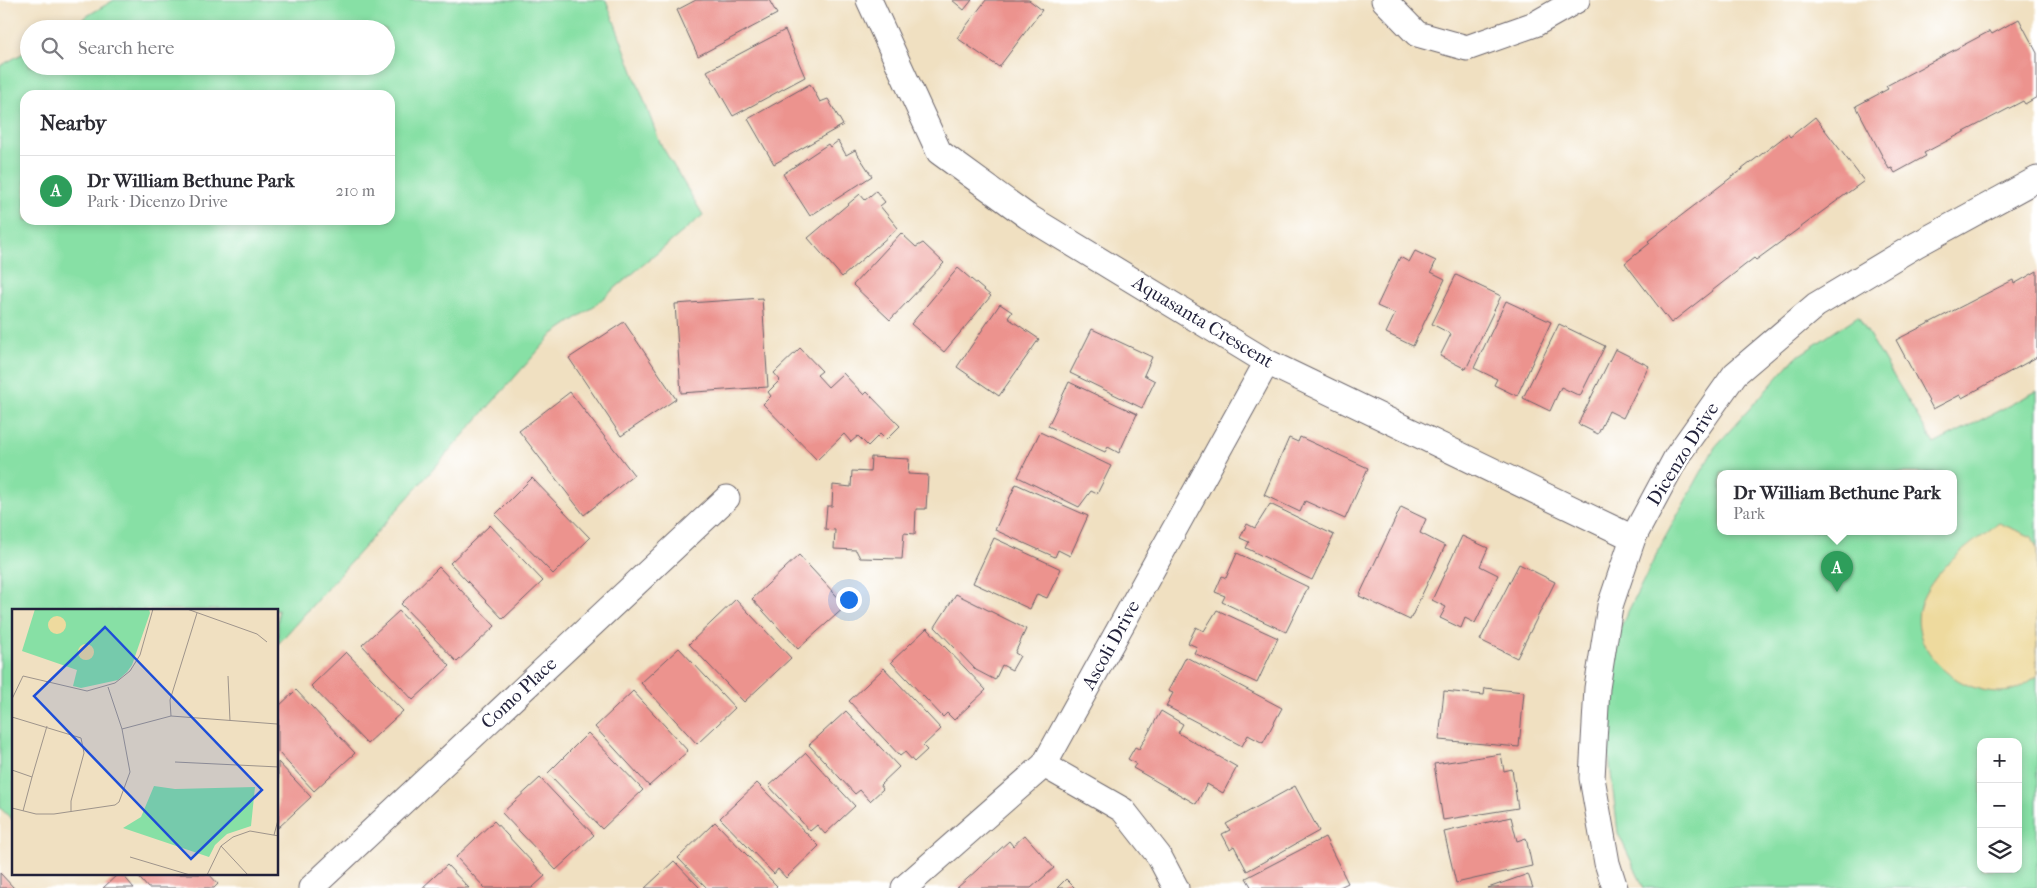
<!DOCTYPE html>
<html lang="en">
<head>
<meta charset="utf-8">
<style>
	:root { --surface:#fff; --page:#f2f2f3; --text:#2b2b33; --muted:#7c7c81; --line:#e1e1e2; --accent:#c8321e }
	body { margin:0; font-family:"IM FELL French Canon",serif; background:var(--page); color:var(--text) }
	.controls { position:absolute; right:15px; bottom:15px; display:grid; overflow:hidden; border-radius:10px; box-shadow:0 2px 8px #0003 }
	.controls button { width:45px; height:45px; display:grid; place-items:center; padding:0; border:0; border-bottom:1px solid var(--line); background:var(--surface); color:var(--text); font:25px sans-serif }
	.you { position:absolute; left:848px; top:599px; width:18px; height:18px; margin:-12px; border:4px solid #fff; border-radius:50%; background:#1a73e8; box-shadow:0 0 0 8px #1a73e833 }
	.badge { display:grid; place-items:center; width:32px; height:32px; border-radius:50%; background:var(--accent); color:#fff; font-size:16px; font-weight:700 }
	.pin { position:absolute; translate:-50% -41px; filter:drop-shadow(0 1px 2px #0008) }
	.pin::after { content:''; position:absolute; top:26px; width:18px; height:15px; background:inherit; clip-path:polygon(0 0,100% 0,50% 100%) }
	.popup { position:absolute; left:1717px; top:470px; width:240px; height:65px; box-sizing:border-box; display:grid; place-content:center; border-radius:10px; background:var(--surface); filter:drop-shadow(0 1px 4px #0005); font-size:16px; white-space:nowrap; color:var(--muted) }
	.popup b { font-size:19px; color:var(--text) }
	.popup::after { content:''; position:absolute; left:50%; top:100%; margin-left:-10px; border:10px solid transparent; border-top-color:var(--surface) }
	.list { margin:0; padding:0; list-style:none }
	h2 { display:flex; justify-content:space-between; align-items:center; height:65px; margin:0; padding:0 20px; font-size:21px }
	h2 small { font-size:16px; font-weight:400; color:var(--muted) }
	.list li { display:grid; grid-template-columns:32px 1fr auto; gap:15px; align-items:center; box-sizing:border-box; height:70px; padding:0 20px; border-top:1px solid var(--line) }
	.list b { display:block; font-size:19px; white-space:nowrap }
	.list p { margin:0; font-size:16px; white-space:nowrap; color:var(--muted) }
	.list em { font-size:16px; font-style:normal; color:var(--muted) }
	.icon { flex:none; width:28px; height:28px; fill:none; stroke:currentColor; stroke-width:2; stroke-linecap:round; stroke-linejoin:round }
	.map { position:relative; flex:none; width:2037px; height:888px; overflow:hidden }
	.search { position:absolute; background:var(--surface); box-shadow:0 2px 8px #0003; left:20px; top:20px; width:375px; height:55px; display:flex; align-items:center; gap:12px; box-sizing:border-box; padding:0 18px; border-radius:28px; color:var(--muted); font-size:19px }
	.panel { position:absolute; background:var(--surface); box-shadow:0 2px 8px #0003; left:20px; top:90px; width:375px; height:135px; border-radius:15px }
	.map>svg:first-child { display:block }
	.green { fill:#87e0a5; stroke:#548170; fill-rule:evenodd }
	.sand { fill:#eeda9e; stroke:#887e6c }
	.building { fill:#ec938e }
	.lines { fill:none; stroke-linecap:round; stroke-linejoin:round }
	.street-casing { stroke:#6a646a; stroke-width:27 }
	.street { stroke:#fff; stroke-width:25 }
	.labels { text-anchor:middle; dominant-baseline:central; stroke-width:5; stroke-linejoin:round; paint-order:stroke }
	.street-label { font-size:19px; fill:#22223b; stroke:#fff }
	.inset-road { fill:none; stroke:#9e948b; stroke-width:1 }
	.view { fill:#1d4ed8; fill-opacity:0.15; stroke:#1d4ed8; stroke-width:2.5 }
	.inset-edge { fill:none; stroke:#22223b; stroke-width:2.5 }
</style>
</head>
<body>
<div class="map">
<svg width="2037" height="888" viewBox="0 0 2037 888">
	<rect width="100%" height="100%" fill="#fff"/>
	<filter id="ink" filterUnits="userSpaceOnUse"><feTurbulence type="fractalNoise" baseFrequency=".02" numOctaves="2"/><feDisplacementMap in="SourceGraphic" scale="10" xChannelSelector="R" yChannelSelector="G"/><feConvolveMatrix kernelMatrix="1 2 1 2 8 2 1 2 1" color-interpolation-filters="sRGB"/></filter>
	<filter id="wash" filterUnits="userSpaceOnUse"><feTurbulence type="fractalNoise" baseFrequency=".0096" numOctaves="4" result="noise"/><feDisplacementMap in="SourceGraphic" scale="20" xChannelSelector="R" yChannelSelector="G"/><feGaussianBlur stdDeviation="1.12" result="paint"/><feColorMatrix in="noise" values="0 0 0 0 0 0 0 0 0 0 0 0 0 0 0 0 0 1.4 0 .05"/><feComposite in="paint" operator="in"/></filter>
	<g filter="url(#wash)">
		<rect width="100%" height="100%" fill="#f0e0c1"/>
		<!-- green -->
		<path class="green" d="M114 0H606L660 143 703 215 590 309 553 334 278 644V610H14V821L0 808V66L29 50V66H386V29H65ZM25 95H390V220H25Z
			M1858 316 1934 444 2037 391V888H1644L1618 833 1608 748 1613 642 1662 543 1715 447 1795 358ZM1721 473H1953V531H1721ZM1981 742H2018V869H1981Z"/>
		<!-- sand -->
		<path class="sand" d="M1999 523 2032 537 2037 548V676C2029 681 2020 689 2010 691 1961 700 1897 645 1925 594 1941 564 1973 542 1999 523Z"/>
		<g id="blocks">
			<!-- building -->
			<path class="building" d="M696 0H769L777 14 698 56 677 10Z
				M952 0H972L964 10Z
				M986 0H1029L1042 10 999 67 957 38Z
				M2019 19 2037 53V97L2025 104 2023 101 1924 153 1926 156 1895 173 1892 168 1889 169 1856 106 1888 89 1886 86 1990 31 1992 34Z
				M785 30 805 77 733 116 707 71Z
				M810 84 820 102 828 99 843 125 774 164 748 119Z
				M1815 117 1864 181 1756 260 1754 258 1671 323 1625 263 1650 243 1648 241 1788 134 1790 137Z
				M838 141 846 155 855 150 872 176 810 216 783 174 828 144 830 147Z
				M876 191 885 202 880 206 898 228 842 277 808 238 860 194 865 200Z
				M901 233 916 247 923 243 944 263 890 320 853 285Z
				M1415 251 1436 261 1431 272 1445 279 1413 346 1386 333 1395 314 1377 306 1400 257 1409 262Z
				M958 268 991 296 944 352 911 324Z
				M2037 271V357L1962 398 1960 395 1933 409 1896 340 2013 280 2014 284Z
				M1456 275 1501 296 1466 369 1440 356 1451 334 1432 324Z
				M762 298 768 387 681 393 675 304Z
				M1506 301 1551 322 1517 396 1494 385 1497 379 1474 368Z
				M1000 304 1012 312 1008 318 1039 339 999 396 957 367Z
				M624 322 676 399 621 436 569 358Z
				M1559 324 1605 346 1580 396 1561 387 1550 411 1523 398Z
				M1092 329 1152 357 1144 375 1155 381 1142 408 1070 373Z
				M800 348 822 371 817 375 828 387 843 373 864 395 867 392 900 426 886 440 880 434 868 446 858 436 851 442 844 434 817 460 763 404 771 396 768 392 780 380 774 373Z
				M1615 349 1649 366 1623 418 1609 411 1598 434 1578 424Z
				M1069 382 1137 414 1119 453 1108 447 1105 452 1048 426Z
				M570 392 634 475 584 515 519 431Z
				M1040 432 1111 466 1097 494 1091 491 1079 507 1018 477Z
				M1300 437 1368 468 1345 519 1305 501 1300 512 1264 495 1289 438 1298 442Z
				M871 457 909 459 908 474 928 475 926 509H916L915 534 904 533 902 559 860 558 856 550 834 549 835 530 825 529 827 506H832L833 485 851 487 852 471 870 472Z
				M532 478 590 538 553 574 495 515Z
				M1016 484 1088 516 1070 556 1058 550 1055 557 995 530Z
				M1270 504 1334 535 1312 580 1246 548 1249 542 1240 538 1247 524 1255 528Z
				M1401 507 1426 519 1420 533 1445 546 1410 620 1359 596Z
				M490 525 543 581 503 619 450 563Z
				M1462 536 1488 548 1480 566 1498 575 1475 623 1465 618 1461 628 1440 618 1446 607 1432 600Z
				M994 538 1061 569 1047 598 1037 594 1030 609 973 583Z
				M1237 553 1308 587 1286 632 1222 602 1225 596 1215 592 1222 576 1226 578Z
				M799 555 846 606 798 649 752 599Z
				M1519 564 1555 582 1517 658 1480 640Z
				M439 567 495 626 457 662 401 604Z
				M956 594 1026 629 1015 653 1020 656 1012 670 1002 665 995 680 976 670 935 627Z
				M736 599 791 658 744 702 689 644Z
				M1217 610 1278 638 1257 683 1194 653 1197 647 1188 643 1196 627 1204 631Z
				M399 611 450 666 413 700 362 645Z
				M927 628 986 690 954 720 947 713 943 717 891 662Z
				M679 648 735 708 697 744 641 683Z
				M346 652 403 711 367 744 311 686Z
				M1186 657 1282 708 1263 743 1248 735 1242 746 1166 706 1173 693 1168 691Z
				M884 668 941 729 923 746 927 750 914 762 905 752 900 756 849 701Z
				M1485 688 1524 692 1519 747 1439 740 1444 691 1484 695Z
				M296 690 355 753 314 791 278 752V707Z
				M633 691 688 751 649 786 595 727Z
				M846 711 899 767 880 785 883 789 870 801 860 790 855 794 809 745Z
				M1161 711 1183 724 1178 733 1237 767 1223 793 1207 784 1196 804 1133 768 1136 764 1128 759 1135 747 1139 749Z
				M588 733 643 790 602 829 548 773Z
				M806 753 855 806 825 834 817 825 810 831 769 786Z
				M1501 754 1504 771 1512 769 1518 808 1443 820 1434 764Z
				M278 762 311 797 278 828Z
				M540 778 594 835 556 870 502 813Z
				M757 783 819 846 786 878 778 869 774 874 720 818Z
				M1295 786 1319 831 1247 871 1234 846 1230 849 1222 834 1230 830 1226 824Z
				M1511 817 1517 841 1526 838 1532 866 1456 883 1444 832Z
				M494 821 545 876 532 888H485L456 857Z
				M715 822 777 886 775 888H707L678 858Z
				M1025 835 1054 868 1031 888H957L1009 841 1013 846Z
				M1325 837 1348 883 1338 888H1252L1246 878Z
				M674 861 700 888H645Z
				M447 865 469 888H422Z
				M0 873 14 888H0Z
				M118 874H122L134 888H103Z
				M136 874H209L218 884 214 888H148Z
				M1528 874 1533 888H1488Z
				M1066 879 1075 888H1057Z"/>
		</g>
	</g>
	<g filter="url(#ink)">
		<use href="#blocks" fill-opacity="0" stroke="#6a646a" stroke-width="1"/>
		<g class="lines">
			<defs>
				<path id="street" d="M869 0 939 152 1027 216 1267 362 1633 538
					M1384 0 1417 34 1467 48 1535 24 1577 0
					M1044 765 1123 810 1159 856 1176 888
					M311 888 727 498
					M904 888 1044 765 1267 362
					M1615 888 1607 863 1592 778 1597 688 1610 606 1633 538 1677 456 1735 374 1816 305 1916 245 2037 179"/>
			</defs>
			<!-- street casing -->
			<use href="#street" class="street-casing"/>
			<!-- street -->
			<use href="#street" class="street"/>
		</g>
	</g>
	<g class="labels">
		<!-- street labels -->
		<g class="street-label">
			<text transform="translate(1203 322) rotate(31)">Aquasanta Crescent</text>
			<text transform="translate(1683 454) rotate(-58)">Dicenzo Drive</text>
			<text transform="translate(1111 645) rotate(-61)">Ascoli Drive</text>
			<text transform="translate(519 693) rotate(-43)">Como Place</text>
		</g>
	</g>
	<!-- overview -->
	<g transform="translate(12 609)">
		<rect width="266" height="266" fill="#f0e0c1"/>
		<path d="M23 0H137L138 4 120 56 115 63 106 71 69 79 61 77 65 61 10 42ZM142 177 163 180 243 178 239 217 215 225 203 236 197 248 111 219 129 208Z" fill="#87e0a5"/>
		<path d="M36 16a9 9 0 1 1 18 0a9 9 0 1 1-18 0ZM66 43a8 8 0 1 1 16 0a8 8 0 1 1-16 0Z" fill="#eeda9e"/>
		<path class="inset-road" d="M175 0 245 25 255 33M216 67 218 112M0 90 11 67 75 82 103 74 118 62 128 46 141 0M159 107 158 91 185 4M0 108 69 129 72 144 59 192V203M110 120 159 107 265 115M163 153 267 158M0 161 20 168 11 202M20 168 35 117M0 199 24 205H42L103 196 107 193 118 163 110 120 96 78M262 226 266 211V76M209 237 236 266M118 248 178 266M195 266 209 237 221 228 238 222 267 227"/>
		<path class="view" d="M93 18 250 181 179 250 22 87Z"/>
		<rect width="266" height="266" class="inset-edge"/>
	</g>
</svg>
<div class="controls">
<button>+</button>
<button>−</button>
<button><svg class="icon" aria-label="layers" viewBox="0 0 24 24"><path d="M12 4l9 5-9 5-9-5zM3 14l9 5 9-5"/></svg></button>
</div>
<div class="you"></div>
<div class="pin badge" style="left:1837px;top:592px;background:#2e9e5b">A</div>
<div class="popup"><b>Dr William Bethune Park</b>Park</div>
<div class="search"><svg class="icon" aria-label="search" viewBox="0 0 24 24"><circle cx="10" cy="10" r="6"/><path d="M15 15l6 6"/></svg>Search here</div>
<section class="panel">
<h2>Nearby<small></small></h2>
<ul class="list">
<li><span class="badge" style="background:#2e9e5b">A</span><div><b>Dr William Bethune Park</b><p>Park · Dicenzo Drive</p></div><em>210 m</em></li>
</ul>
</section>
</div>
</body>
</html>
